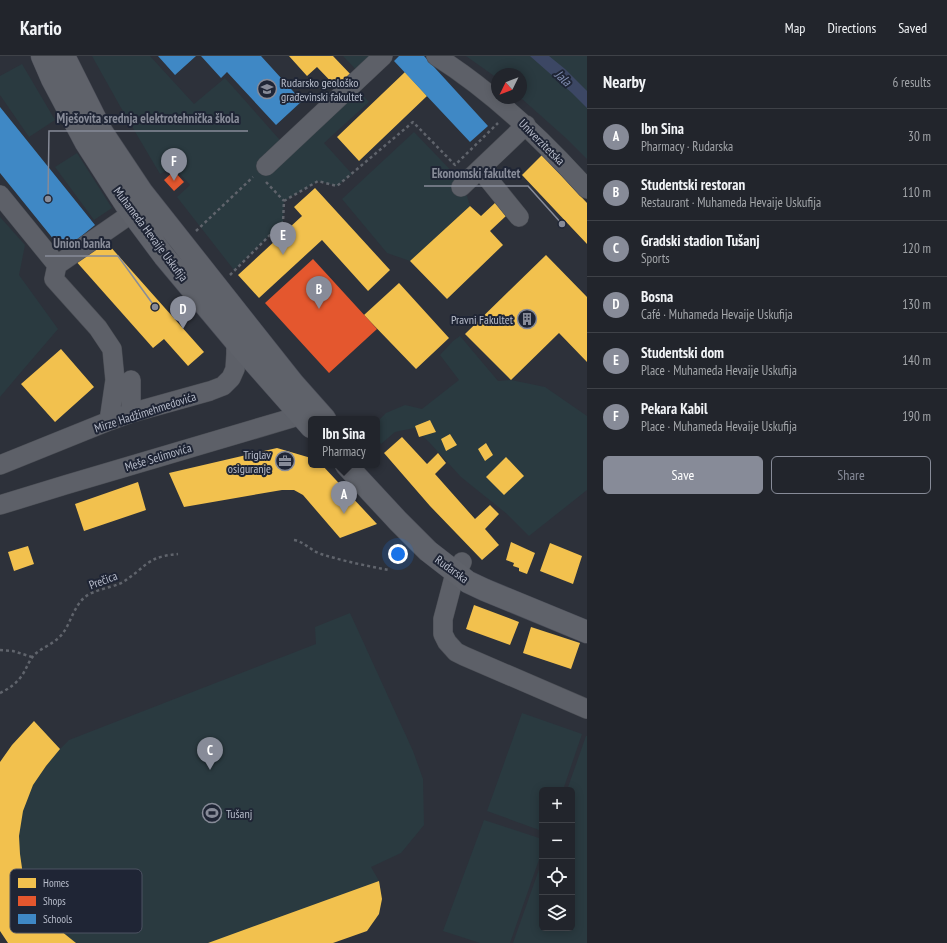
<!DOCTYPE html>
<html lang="en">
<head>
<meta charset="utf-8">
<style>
	:root { --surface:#22252c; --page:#2a2d34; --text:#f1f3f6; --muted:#a2a5a9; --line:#3f4248; --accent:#878b98 }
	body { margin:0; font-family:"PT Sans Narrow",sans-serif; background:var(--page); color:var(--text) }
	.controls { position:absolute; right:12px; bottom:12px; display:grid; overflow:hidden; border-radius:6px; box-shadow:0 2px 10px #0003 }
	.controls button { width:36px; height:36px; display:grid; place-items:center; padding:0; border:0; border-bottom:1px solid var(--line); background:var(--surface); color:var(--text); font:20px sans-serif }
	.compass { position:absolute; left:491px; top:12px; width:36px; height:36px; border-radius:50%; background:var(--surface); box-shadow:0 2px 10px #0003; rotate:227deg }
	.you { position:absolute; left:398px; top:498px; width:14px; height:14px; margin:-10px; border:3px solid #fff; border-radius:50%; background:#1a73e8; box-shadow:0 0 0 6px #1a73e833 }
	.badge { display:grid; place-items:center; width:26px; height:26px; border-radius:50%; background:var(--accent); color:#fff; font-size:13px; font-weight:700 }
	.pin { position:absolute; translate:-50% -33px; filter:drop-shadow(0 1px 2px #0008) }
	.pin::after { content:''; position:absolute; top:21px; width:14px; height:12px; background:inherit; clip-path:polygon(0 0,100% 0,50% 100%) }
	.popup { position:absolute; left:308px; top:360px; width:72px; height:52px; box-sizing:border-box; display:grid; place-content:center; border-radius:6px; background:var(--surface); filter:drop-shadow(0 1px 3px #0005); font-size:13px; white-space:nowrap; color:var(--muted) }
	.popup b { font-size:15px; color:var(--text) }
	.popup::after { content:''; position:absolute; left:50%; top:100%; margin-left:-8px; border:8px solid transparent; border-top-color:var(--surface) }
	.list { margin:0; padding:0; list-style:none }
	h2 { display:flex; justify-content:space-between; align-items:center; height:52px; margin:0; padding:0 16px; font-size:17px }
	h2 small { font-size:13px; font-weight:400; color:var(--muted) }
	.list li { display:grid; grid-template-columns:26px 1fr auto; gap:12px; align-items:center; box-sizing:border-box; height:56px; padding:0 16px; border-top:1px solid var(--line) }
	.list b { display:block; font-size:15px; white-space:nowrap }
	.list p { margin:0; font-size:13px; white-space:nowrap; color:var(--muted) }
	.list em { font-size:13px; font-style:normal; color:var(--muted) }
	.actions { display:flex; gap:8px; padding:12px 16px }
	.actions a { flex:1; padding:9px 0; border:1px solid var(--accent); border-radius:6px; text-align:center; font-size:14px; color:var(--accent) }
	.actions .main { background:var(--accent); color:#fff }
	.icon { flex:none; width:22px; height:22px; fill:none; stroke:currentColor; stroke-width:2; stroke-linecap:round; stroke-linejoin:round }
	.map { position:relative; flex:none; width:587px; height:887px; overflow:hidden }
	header { display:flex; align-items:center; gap:24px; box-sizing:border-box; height:56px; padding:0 20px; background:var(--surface); border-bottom:1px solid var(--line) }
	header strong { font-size:19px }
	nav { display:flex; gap:22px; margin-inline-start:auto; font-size:14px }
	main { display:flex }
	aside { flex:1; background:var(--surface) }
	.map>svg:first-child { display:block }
	.green { fill:#2a3a40 }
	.water { fill:#3c4764 }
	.homes { fill:#f2c14e }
	.shops { fill:#e4572e }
	.schools { fill:#3f88c5 }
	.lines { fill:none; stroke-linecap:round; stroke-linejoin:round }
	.minor-casing { stroke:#4a4d54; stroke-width:20 }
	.major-casing { stroke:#4a4d57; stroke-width:23 }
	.path { stroke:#60646c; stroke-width:2.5; stroke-dasharray:3 3; stroke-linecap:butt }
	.minor { stroke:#5d6068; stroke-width:19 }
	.major { stroke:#5f626a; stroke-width:22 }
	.labels { text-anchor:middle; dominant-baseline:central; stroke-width:4; stroke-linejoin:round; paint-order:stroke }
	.poi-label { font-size:12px; fill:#b7bcca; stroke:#1f2535; text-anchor:start }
	.street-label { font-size:12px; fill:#b7bcca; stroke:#1f2535 }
	.water-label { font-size:13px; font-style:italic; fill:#808eb1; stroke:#1f2535 }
	.key { fill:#1f2535; stroke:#4d5262; stroke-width:1 }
	.key-label { font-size:11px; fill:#b7bcca }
	.leader { fill:none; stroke:#878b98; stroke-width:1.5 }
	.callout-dot { fill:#878b98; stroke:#1f2535; stroke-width:1.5 }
	.callout-label { font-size:13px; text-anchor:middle; font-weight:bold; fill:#878b98; stroke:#1f2535; stroke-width:4; stroke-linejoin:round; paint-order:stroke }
</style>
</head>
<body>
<header>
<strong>Kartio</strong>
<nav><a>Map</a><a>Directions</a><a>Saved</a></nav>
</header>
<main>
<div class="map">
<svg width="587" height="887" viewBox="0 0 587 887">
	<rect width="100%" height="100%" fill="#2d313a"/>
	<!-- green -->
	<path class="green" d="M92 0H150L194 48 225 22 286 91 353 29 369 46 324 87 352 118 337 130 318 125 284 145 283 166 234 214 177 141 190 129 174 111 160 118 120 50Z
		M343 0H383L362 20Z
		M466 0H587V103L567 83 521 42V18H497V22Z
		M22 8 55 64 29 81 0 39V20Z
		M414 76 463 127 470 150 410 205 387 197 342 143Z
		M77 97 112 152 94 164 55 111Z
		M0 161 25 189 19 219 58 273 16 322 0 341Z
		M460 280 498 325 511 324 545 331 587 360V434L529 480 507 458 461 421 429 386 414 372 395 376 381 388 377 383V366L386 357 405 349 422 353 459 324 440 299 453 285Z
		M350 557 413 695 423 723 424 769 401 797 371 811 379 825 382 843 379 858 333 887H8L0 875V706L12 689 34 665 60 693 69 684 316 588 315 571Z
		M522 657 582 678 563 734H542V775L487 755Z
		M586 680H587V887H513L542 805V872H572V734H567Z
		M484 764 542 783V795L510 887H480L443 875Z"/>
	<!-- water -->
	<path class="water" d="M530 0H549L565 13 587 35V52L572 37Z"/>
	<!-- homes -->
	<path class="homes" d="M289 0H333L354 22 340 35 317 11 307 20Z
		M405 16 427 40 359 105 337 81Z
		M542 99 587 147V188L522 119Z
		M315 132 390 214 368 235 322 184 259 242 238 219 302 160 294 151Z
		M496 146 507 159 490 175 503 189 447 243 410 205 470 150 481 160Z
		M100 179 204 296 188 310 164 283 153 292 74 203Z
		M546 199 587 241V306L559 277 511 324 465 278Z
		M399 227 449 282 416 313 364 259Z
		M61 293 94 331 55 366 21 328Z
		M430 364 436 376 419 381 415 370Z
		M450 378 457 389 446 395 441 383Z
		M402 381 427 408 438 397 446 407 435 418 475 463 490 449 499 458 485 473 499 489 482 504 430 450 384 397Z
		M486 387 493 399 485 405 478 393Z
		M277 392 311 402V409H322L377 468 340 482 303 439 294 434H282L184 451 169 417Z
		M506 401 524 420 504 439 486 421Z
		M138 426 146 454 84 475 75 448Z
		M511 486 535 497 527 518 519 515V512L513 510 514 507 506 504Z
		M550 487 582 500 573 528 540 515Z
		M28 490 34 508 14 515 8 496Z
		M474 549 519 566 510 589 466 573Z
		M531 571 580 587 571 613 523 597Z
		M34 665 60 693 46 710 33 729 23 755 19 780 20 798 23 819 27 836 39 852 56 871 76 887H8L0 875V706L12 689Z
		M379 825 382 843 379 858 367 875 333 887H208Z"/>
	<!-- shops -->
	<path class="shops" d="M174 115 184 126 174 135 164 124Z
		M313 203 377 273 329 317 265 247Z"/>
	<!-- schools -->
	<path class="schools" d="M158 0H196L175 19Z
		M201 0H261L302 45 276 69 227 16 221 22Z
		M399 0H424L488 70 470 86 394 5Z
		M0 51 95 169 63 195 0 117Z"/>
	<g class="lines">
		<defs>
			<path id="minor" d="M436 0C493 36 542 83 587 133
				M266 110 383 0
				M480 113 519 161
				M461 131 526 69
				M0 139 57 209
				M131 357V324
				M109 365 115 324 112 293 98 272 54 223 57 209 125 162
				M0 409 109 365 131 357 210 335 223 330 231 322 235 313 236 298V286
				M0 449 65 429 292 362 300 358 311 351
				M462 506 453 525 443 563V578L447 586 456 596 464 600 587 653"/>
			<path id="major" d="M42 0 52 23 86 87 126 149 164 200 236 286 311 371
				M64 0 102 76 142 136 293 327 325 363
				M346 409 398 465 428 495 468 526 485 534 587 576"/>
		</defs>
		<!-- minor casing -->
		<use href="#minor" class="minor-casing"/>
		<!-- major casing -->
		<use href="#major" class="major-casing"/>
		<!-- path -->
		<path class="path" d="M266 126 284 145
			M196 175 253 121
			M230 219 283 166 284 145 318 125 337 130 413 66 455 109 498 67
			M294 484C305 486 311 495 321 498 343 505 367 510 389 514
			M0 594 13 595 32 601
			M0 637C9 633 18 626 23 618 27 611 29 605 34 599 42 591 55 588 63 577 71 566 74 550 85 541 94 534 109 532 119 528 126 525 131 520 137 516 151 503 158 500 178 498"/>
		<!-- minor -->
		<use href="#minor" class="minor"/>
		<!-- major -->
		<use href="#major" class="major"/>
	</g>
	<!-- icons -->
	<defs>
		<symbol id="university-ring" viewBox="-11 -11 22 22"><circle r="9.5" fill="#1f2535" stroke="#878b98" stroke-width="1.5"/><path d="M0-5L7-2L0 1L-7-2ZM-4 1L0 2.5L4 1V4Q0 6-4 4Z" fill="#878b98"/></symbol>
		<symbol id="building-ring" viewBox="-11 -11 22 22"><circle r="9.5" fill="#1f2535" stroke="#878b98" stroke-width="1.5"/><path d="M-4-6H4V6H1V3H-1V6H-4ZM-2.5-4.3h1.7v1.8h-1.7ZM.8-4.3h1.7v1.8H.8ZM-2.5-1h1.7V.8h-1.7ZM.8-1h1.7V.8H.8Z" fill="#878b98"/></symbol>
		<symbol id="office-ring" viewBox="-11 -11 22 22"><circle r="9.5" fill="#1f2535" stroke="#878b98" stroke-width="1.5"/><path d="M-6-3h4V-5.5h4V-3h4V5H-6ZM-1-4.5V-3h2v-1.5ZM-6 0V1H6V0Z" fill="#878b98"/></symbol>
		<symbol id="stadium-ring" viewBox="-11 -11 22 22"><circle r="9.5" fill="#1f2535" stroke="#878b98" stroke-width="1.5"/><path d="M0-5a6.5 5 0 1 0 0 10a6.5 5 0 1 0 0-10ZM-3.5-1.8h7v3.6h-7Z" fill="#878b98"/></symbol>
	</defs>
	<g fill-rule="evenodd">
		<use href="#university-ring" x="256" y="22" width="22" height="22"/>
		<use href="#building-ring" x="516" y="252" width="22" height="22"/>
		<use href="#office-ring" x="274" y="394" width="22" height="22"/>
		<use href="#stadium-ring" x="201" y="746" width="22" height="22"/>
	</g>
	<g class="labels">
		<!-- poi labels -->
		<g class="poi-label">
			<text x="281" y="26">Rudarsko geološko<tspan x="281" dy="14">građevinski fakultet</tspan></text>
			<text x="513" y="263" text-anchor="end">Pravni Fakultet</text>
			<text x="271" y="398" text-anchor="end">Triglav<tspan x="271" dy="14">osiguranje</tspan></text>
			<text x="226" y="757">Tušanj</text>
		</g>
		<!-- street labels -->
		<g class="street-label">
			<text transform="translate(542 86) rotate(45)">Univerzitetska</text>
			<text transform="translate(151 178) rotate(53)">Muhameda Hevaije Uskufija</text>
			<text transform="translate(145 356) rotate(-18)">Mirze Hadžimehmedovića</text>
			<text transform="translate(158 401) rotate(-17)">Meše Selimovića</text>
			<text transform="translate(452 513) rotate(36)">Rudarska</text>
			<text transform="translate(103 524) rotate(-21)">Prečica</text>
		</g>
		<!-- water labels -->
		<g class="water-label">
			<text transform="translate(563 22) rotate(42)">Jala</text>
		</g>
	</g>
	<!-- legend -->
	<rect x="10" y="813" width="132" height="64" rx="6" class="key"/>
	<rect x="18" y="822" width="18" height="10" fill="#f2c14e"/>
	<rect x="18" y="840" width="18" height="10" fill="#e4572e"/>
	<rect x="18" y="858" width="18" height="10" fill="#3f88c5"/>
	<g class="key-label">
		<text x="43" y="831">Homes</text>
		<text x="43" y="849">Shops</text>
		<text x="43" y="867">Schools</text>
	</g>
	<!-- callouts -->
	<path class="leader" d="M48 143L49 75H248M562 168L528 130H424M155 251L118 200H45"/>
	<g class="callout-dot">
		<circle cx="48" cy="143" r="4"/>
		<circle cx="562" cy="168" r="4"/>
		<circle cx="155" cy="251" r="4"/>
	</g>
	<g class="callout-label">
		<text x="148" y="67">Mješovita srednja elektrotehnička škola</text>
		<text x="476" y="122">Ekonomski fakultet</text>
		<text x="82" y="192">Union banka</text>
	</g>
</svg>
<div class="controls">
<button>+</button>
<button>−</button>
<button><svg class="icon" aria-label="locate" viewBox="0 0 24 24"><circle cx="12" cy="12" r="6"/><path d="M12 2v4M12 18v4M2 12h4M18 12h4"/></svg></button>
<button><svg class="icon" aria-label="layers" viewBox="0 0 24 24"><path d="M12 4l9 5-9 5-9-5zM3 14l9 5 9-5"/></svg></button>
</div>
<svg class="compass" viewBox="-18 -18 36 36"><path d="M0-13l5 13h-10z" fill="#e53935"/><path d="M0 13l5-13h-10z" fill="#a2a5a9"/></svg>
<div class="you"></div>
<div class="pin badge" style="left:344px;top:458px">A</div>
<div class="popup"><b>Ibn Sina</b>Pharmacy</div>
<div class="pin badge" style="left:319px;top:253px">B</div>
<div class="pin badge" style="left:210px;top:714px">C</div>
<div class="pin badge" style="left:183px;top:273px">D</div>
<div class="pin badge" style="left:283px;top:199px">E</div>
<div class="pin badge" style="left:174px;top:125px">F</div>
</div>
<aside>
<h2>Nearby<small>6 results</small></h2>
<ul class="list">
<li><span class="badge">A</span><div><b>Ibn Sina</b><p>Pharmacy · Rudarska</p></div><em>30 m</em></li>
<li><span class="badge">B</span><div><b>Studentski restoran</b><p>Restaurant · Muhameda Hevaije Uskufija</p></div><em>110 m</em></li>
<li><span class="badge">C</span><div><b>Gradski stadion Tušanj</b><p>Sports</p></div><em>120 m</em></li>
<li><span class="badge">D</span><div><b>Bosna</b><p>Café · Muhameda Hevaije Uskufija</p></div><em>130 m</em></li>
<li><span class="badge">E</span><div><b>Studentski dom</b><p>Place · Muhameda Hevaije Uskufija</p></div><em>140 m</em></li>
<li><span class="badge">F</span><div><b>Pekara Kabil</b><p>Place · Muhameda Hevaije Uskufija</p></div><em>190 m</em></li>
</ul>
<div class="actions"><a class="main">Save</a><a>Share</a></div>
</aside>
</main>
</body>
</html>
